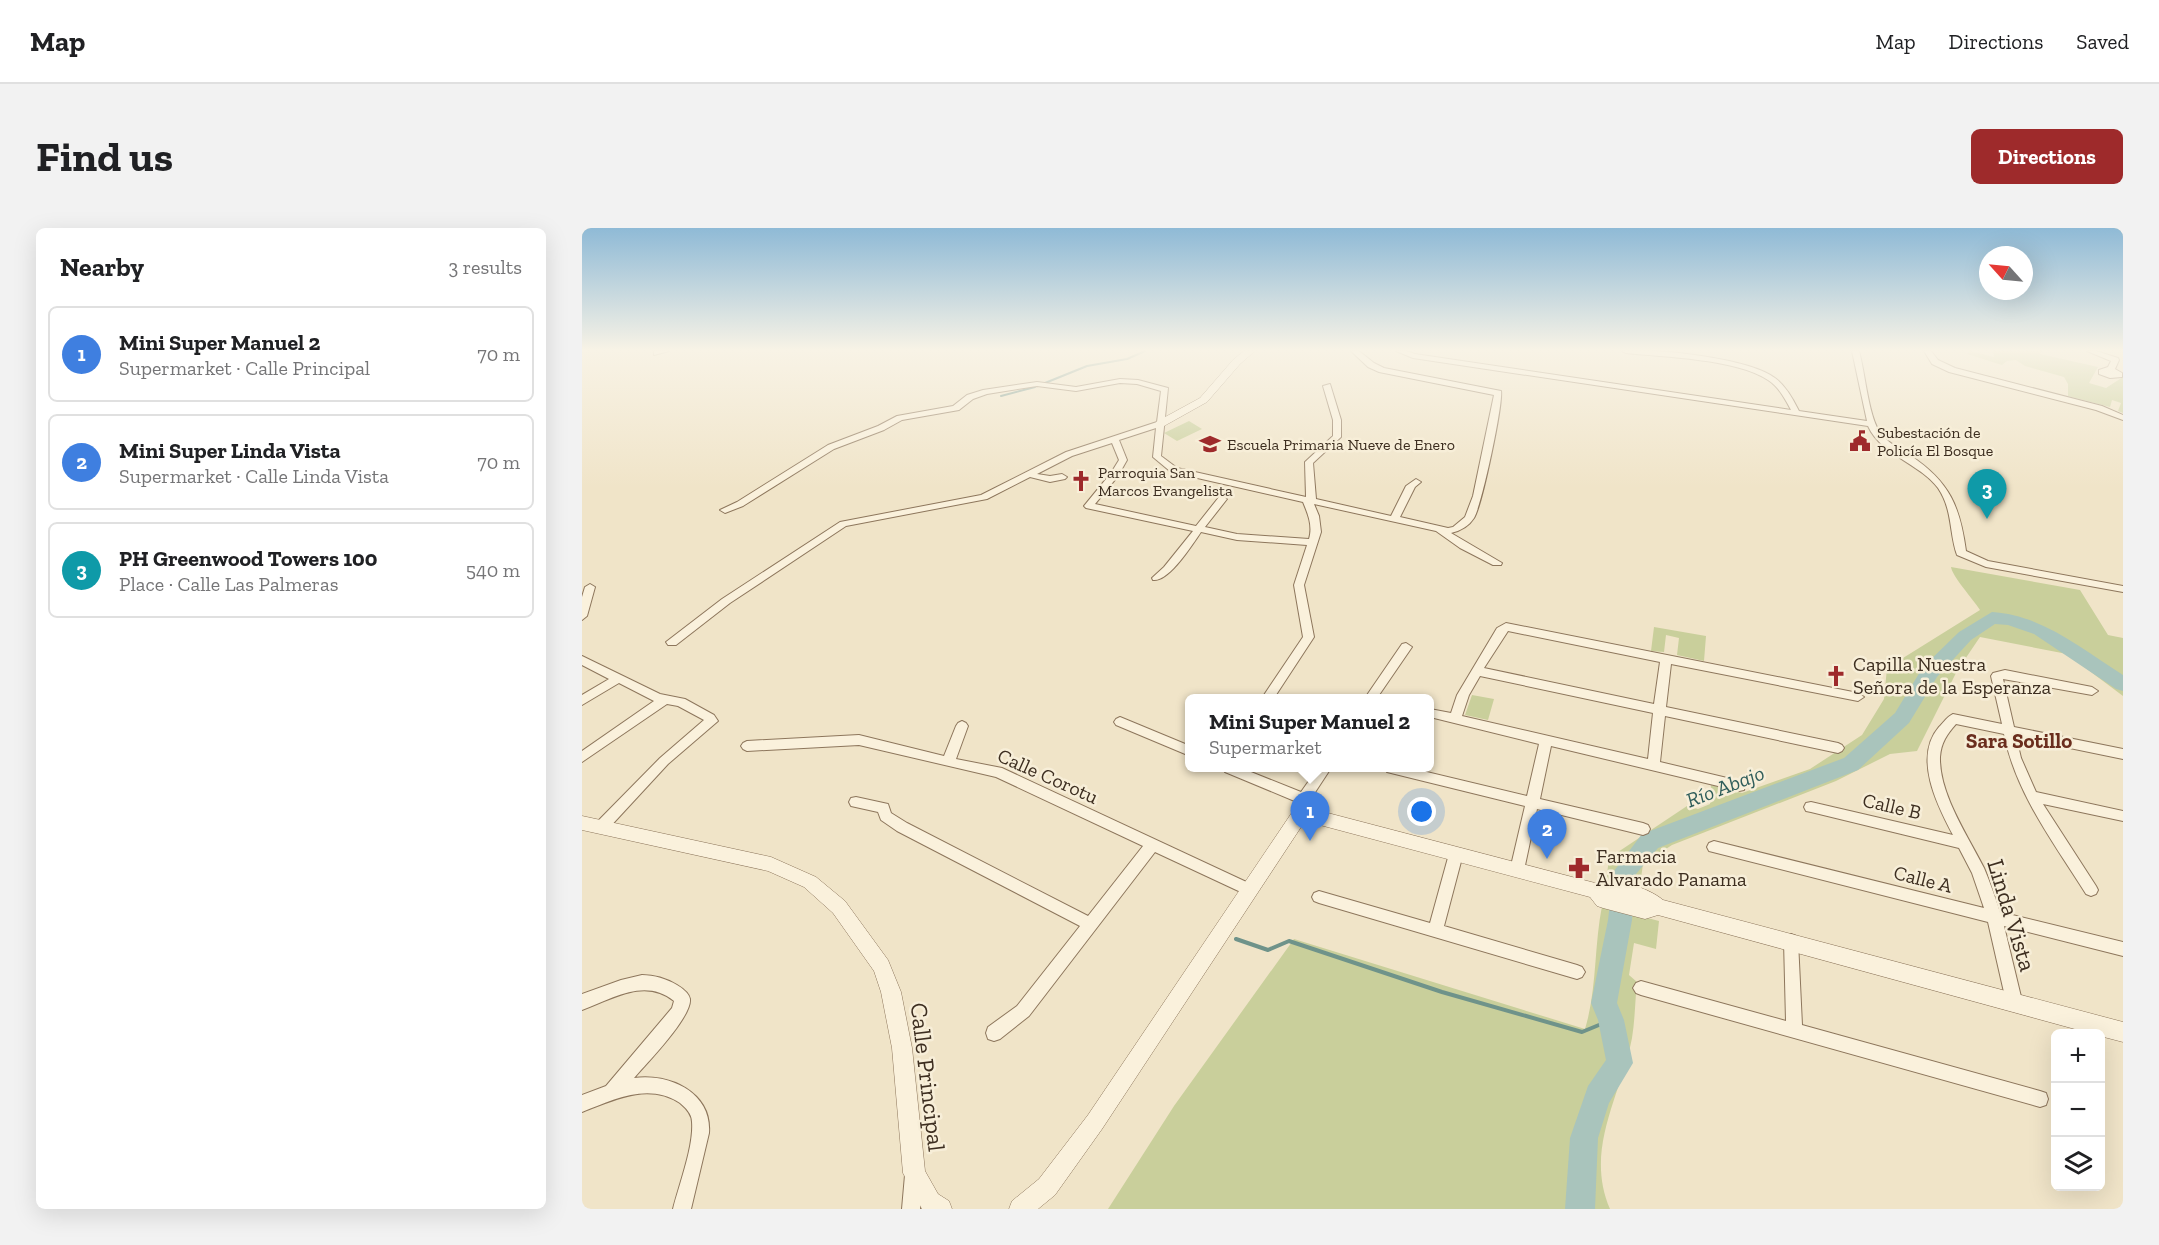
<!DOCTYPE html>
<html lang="en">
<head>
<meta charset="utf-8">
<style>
	:root { --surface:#fff; --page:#f2f2f2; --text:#202124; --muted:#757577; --line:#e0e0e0; --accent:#9e2a2b }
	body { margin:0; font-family:"Zilla Slab",serif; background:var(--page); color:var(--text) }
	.controls { position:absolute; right:18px; bottom:18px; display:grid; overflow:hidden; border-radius:9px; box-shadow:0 6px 24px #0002 }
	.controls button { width:54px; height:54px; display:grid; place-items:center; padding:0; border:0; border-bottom:2px solid var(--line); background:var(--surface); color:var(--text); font:30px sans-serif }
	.compass { position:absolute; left:1397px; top:18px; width:54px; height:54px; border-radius:50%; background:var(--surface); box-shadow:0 6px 24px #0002; rotate:297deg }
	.you { position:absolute; left:840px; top:584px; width:21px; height:21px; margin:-15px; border:4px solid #fff; border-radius:50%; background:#1a73e8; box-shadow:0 0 0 9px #1a73e833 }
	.badge { display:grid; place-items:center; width:39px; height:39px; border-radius:50%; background:var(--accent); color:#fff; font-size:20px; font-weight:700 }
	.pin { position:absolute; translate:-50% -50px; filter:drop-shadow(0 2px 3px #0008) }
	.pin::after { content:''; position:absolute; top:32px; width:21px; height:18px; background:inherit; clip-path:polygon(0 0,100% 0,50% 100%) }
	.popup { position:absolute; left:603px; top:466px; width:249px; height:78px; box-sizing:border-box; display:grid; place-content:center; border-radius:9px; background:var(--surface); filter:drop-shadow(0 2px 4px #0005); font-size:20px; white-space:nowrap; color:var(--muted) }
	.popup b { font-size:22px; color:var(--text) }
	.popup::after { content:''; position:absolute; left:50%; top:100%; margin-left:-12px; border:12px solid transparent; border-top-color:var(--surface) }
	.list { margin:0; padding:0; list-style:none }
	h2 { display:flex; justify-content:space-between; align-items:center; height:78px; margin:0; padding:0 24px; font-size:26px }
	h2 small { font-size:20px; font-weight:400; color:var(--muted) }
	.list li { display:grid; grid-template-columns:39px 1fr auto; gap:18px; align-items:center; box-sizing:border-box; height:96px; margin:0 12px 12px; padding:0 12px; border:2px solid var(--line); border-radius:9px }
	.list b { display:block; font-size:22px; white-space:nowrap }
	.list p { margin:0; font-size:20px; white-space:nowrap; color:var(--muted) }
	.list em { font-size:20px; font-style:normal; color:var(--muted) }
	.icon { flex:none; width:33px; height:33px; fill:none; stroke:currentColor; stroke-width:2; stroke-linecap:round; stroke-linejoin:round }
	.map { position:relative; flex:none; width:1541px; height:981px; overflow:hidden; border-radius:9px }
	header { display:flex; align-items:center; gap:36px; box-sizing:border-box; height:84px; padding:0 30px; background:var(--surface); border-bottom:2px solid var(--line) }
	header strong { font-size:28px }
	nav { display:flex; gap:33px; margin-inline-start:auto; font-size:21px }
	.intro { display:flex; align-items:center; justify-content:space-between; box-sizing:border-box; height:144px; padding:0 36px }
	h1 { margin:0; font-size:42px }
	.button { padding:15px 27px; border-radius:9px; background:var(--accent); color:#fff; font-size:21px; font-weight:700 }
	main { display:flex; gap:36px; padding:0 36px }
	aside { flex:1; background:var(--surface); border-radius:9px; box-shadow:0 6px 24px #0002 }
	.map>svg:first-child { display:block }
	.green { fill:#c9cf9b }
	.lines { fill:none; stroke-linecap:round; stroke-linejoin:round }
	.stream-far1 { stroke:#6f938a; stroke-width:2 }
	.stream { stroke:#6f938a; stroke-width:4 }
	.river { fill:#a9c4bc; fill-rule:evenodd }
	.minor-casing { stroke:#8d765c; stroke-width:2 }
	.tertiary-casing { stroke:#8d765c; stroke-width:1 }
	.minor { fill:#faf1dc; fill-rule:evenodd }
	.tertiary { fill:#faf1dc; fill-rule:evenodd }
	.labels { text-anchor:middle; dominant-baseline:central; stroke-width:5; stroke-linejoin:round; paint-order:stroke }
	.far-poi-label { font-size:16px; fill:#3d2e20; stroke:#f7eed8; text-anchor:start }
	.poi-label { font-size:20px; fill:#3d2e20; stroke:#f7eed8; text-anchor:start }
	.street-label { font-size:20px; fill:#3d2e20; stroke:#f7eed8 }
	.neighbourhood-label { font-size:21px; font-weight:bold; fill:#6b2e1e; stroke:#f7eed8 }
	.water-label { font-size:21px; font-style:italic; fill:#2f5d5a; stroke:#f7eed8 }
	.near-street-label { font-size:24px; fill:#3d2e20; stroke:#f7eed8 }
</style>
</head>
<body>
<header>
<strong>Map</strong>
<nav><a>Map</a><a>Directions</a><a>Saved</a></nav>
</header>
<div class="intro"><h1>Find us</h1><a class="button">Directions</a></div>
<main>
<aside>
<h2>Nearby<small>3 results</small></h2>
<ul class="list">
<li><span class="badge" style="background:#3f7fe0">1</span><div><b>Mini Super Manuel 2</b><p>Supermarket · Calle Principal</p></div><em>70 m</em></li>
<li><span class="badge" style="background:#3f7fe0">2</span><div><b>Mini Super Linda Vista</b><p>Supermarket · Calle Linda Vista</p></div><em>70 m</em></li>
<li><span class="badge" style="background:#0f9aa8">3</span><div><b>PH Greenwood Towers 100</b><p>Place · Calle Las Palmeras</p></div><em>540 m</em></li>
</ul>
</aside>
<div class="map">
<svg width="1541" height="981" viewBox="0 0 1541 981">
	<rect width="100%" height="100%" fill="#f0e4c8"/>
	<!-- green -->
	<path class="green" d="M1388 123 1412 129 1411 123H1460L1458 126 1516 139 1507 155 1524 160 1541 149V185L1536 183 1539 175 1530 172 1528 179 1486 168V156L1482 149 1443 138 1434 132 1425 133 1420 137 1385 126Z
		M607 193 620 201 595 213 582 205Z
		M1369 339 1498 362 1526 407 1541 410V468L1485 426 1398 409 1375 443 1335 523 1308 526 1254 553 1090 617 1061 636 1057 664 1024 655 1027 630 1105 578 1116 581 1128 576 1129 557 1160 565 1228 541 1280 507 1302 471 1305 440 1398 382C1391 371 1370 348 1369 339Z
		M1072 399 1124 408 1122 433 1095 427 1097 410 1084 407 1082 424 1069 423Z
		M890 467 912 471 906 492 883 487Z
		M1020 678 1077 693 1074 721 1052 715 1047 747 1055 754C1053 773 1053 792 1050 810 1039 868 1002 921 1028 981H526L592 878 712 711 1003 801C1015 762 1012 718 1020 678Z"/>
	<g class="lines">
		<!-- stream-far1 -->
		<path class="stream-far1" d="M463 155 505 138 545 131 563 123
			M419 168 453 159"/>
		<!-- stream -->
		<path class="stream" d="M654 711 686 722 707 713 860 764 1000 804 1029 792"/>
		<!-- river -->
		<path class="river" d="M1410 384C1460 387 1500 421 1541 447V463L1534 461 1452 406 1426 397 1413 396 1389 412 1355 449 1327 495 1276 542 1076 620 1054 646 1050 692 1035 775 1042 792 1051 835 1027 875 1016 910 1013 981H983L988 910 1006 858 1024 832 1016 792 1009 775 1026 692 1032 643 1060 606 1262 530 1313 485 1341 439 1377 404Z"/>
		<defs>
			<path id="minor" d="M72 123H87L72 127Z
				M769 123H777L792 135 802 140 919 163C921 177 900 277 892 290 887 298 878 303 869 305L920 335 919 337H911L878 320 854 303 732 276 737 288 739 304 722 357 732 409 692 470H680L721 409 712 357 725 317 655 312 619 304C610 317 587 354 571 352L570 350 582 339 611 303 504 280 502 278 529 245 537 232 530 215 490 228 455 246 468 248 480 246 485 249 483 251 468 254 448 249 405 271 264 298 148 375 94 417H86L84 414 140 371 258 294 399 267 484 224 575 194 579 163 555 156 538 155 494 163 455 158 405 166 391 171 377 182 320 192 302 202 252 221 161 278 143 285 138 282 155 274 246 217 296 198 315 188 371 178 385 167 401 162 455 154 494 159 538 151 556 152 586 160 579 228 595 240 724 269 723 234 751 208V192L741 158 748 156 759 192V209L731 235 734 271 809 288 824 258 834 251 839 254 833 259 818 289 866 300 871 299 883 289 891 268 912 167 797 144 786 139ZM574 200 571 229 589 244 721 274C726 286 731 298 727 311L655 306 623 299 645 271 640 268 637 269 614 298 513 276 536 248 545 232 537 212Z
				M814 123H824L833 126 1209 182C1203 171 1197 159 1186 152 1155 131 1082 129 1044 125L1040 123C1073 120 1167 130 1193 150 1204 158 1211 171 1217 183L1285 193 1270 123H1277C1283 144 1286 185 1297 203 1304 214 1318 221 1329 228 1368 254 1378 279 1384 323L1406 333 1541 358V364L1404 339 1375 327C1367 305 1371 282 1356 260 1337 235 1299 227 1286 198L831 130Z
				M1342 123H1349L1356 132 1373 140 1520 178 1541 187V192L1514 182 1367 144 1350 136Z
				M1505 123H1514L1536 130 1537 132 1533 141 1540 145V149L1528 150 1517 146V142L1526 139 1529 133Z
				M8 356 13 359 5 388 0 392V369L3 359Z
				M924 395 1276 465 1282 469 1276 473 1089 436 1084 479 1256 515 1260 517 1262 520 1260 523 1256 525 1083 488 1078 534 1162 554 1163 558 1162 562 1157 563 969 518 958 571 1061 595 1066 597 1068 601 1066 605 1061 607 955 581 942 642 940 646 935 648 930 646 928 642 943 578 809 545 805 544 803 540H828L945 568 957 516 848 489V481L869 485 875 467 915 400ZM926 403 1078 434 1072 476 902 440ZM898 448 1071 485 1066 531 880 488 887 467Z
				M824 415 830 419 795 470H783L820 416Z
				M0 428 78 466 103 471 132 487 136 493 86 536 25 602 20 604 15 602 13 598 15 594 78 530 122 492 96 478 85 476 0 534V523L72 473 37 455 0 477V467L27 451 0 437Z
				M1423 442 1510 459 1516 463 1510 467 1421 451 1432 499 1541 521V531L1434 509 1439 530 1454 564 1541 583V593L1461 576 1514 658 1516 662 1514 666 1509 668 1504 666C1472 615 1434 566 1422 506L1374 496C1365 506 1359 515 1358 529 1357 566 1386 608 1402 640 1408 654 1413 669 1418 684L1541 714V728L1422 698 1440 773 1437 778 1432 781 1427 778 1424 773 1406 694 1127 623 1125 619 1127 615 1132 613 1402 680 1390 645 1377 620 1229 584 1224 583 1222 579 1224 575 1229 574 1371 607C1355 577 1331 529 1357 499 1362 494 1365 489 1371 486L1420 496 1409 448 1411 445Z
				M538 489 608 518V528L534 497 532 494 534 491Z
				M380 493 384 495 386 498 374 531 420 540 673 658 675 662 673 666 668 668 663 666 573 624 447 788 418 811 412 813 406 811 404 805 406 799 435 778 498 698 315 603 299 592 296 584 269 578 267 574 269 570 274 569 306 576 309 585 325 595 506 688 561 618 414 549 277 517 165 523 161 521 159 518 161 515 165 513 277 507 362 528 374 498 376 495Z
				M641 540H659L719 564 736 540H749L728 572 726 581 721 582 716 581 715 574 643 544Z
				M874 620 879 622 881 626 862 698 995 737 1000 739 1003 744 1000 749 995 751 737 675 732 673 730 669 732 665 737 663 848 695 867 626 869 622Z
				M1209 706 1214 708 1216 713 1220 797 1458 863 1464 865 1466 871 1464 877 1458 879 1059 767 1054 765 1051 760 1054 755 1059 753 1204 793 1202 713 1204 708Z
				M60 747C72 747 85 751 95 757 100 760 107 765 108 771 110 789 65 835 52 850 87 845 130 864 127 905L109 981H91C97 957 112 918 110 894 110 886 104 880 98 875 66 854 31 872 0 884V867L24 858 90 780 92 773C63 749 30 771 0 782V766L39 752Z
				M332 938 338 941 341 947 338 981H320L323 947 326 941Z"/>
			<path id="tertiary" d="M662 123H673L658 136 625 174 582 198H574V194L618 170 651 132Z
				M719 578 1013 655C1031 648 1067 660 1081 672L1541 794V814L1518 808V806H1511L1076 687 1063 691 1021 680 1015 678 1008 669 723 593 520 901 473 967 456 981H427L430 973 457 951 506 887 713 580Z
				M0 588 189 629 234 649 263 673 306 732 319 764 330 820 343 943 356 966 367 973 370 981H340L321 945 310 820 299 764 292 743 251 685 222 659 186 643 0 602Z"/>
		</defs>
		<!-- minor casing -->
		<use href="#minor" class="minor-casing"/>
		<!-- tertiary casing -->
		<use href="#tertiary" class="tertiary-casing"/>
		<!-- minor -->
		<use href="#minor" class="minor"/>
		<!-- tertiary -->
		<use href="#tertiary" class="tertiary"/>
	</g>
	<!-- sky -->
	<linearGradient id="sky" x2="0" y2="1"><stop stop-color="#8fbad6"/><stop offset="0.47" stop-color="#f8f3e6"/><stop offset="1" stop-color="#f8f3e6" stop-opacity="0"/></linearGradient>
	<rect width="1541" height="260" fill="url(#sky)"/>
	<!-- icons -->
	<defs>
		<symbol id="civic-bare" viewBox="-9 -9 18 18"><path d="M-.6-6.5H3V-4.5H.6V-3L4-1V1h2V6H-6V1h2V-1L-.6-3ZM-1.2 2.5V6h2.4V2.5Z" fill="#9e2a2b" stroke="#f7eed8" stroke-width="2.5" paint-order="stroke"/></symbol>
		<symbol id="school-bare" viewBox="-9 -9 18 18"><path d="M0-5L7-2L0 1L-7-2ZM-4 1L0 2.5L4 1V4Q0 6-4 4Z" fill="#9e2a2b" stroke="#f7eed8" stroke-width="2.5" paint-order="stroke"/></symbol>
		<symbol id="church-bare" viewBox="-9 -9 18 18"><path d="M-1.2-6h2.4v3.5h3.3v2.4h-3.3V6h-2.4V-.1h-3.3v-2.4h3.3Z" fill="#9e2a2b" stroke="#f7eed8" stroke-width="2.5" paint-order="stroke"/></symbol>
		<symbol id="pharmacy-bare" viewBox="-9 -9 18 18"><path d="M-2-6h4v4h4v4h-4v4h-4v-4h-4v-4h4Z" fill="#9e2a2b" stroke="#f7eed8" stroke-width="2.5" paint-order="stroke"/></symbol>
	</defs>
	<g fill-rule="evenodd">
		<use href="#civic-bare" x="1263" y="198" width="30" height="30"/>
		<use href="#school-bare" x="613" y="201" width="30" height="30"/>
		<use href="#church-bare" x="484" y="238" width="30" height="30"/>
		<use href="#church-bare" x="1239" y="433" width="30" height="30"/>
		<use href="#pharmacy-bare" x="982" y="625" width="30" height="30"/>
	</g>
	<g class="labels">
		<!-- far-poi labels -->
		<g class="far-poi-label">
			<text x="1295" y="204">Subestación de<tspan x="1295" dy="18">Policía El Bosque</tspan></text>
			<text x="645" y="216">Escuela Primaria Nueve de Enero</text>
			<text x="516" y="244">Parroquia San<tspan x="516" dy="18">Marcos Evangelista</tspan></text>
		</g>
		<!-- poi labels -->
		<g class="poi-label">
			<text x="1271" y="436">Capilla Nuestra<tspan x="1271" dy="23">Señora de la Esperanza</tspan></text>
			<text x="1014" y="628">Farmacia<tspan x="1014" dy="23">Alvarado Panama</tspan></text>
		</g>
		<!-- street labels -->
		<g class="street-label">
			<text transform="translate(466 548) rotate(24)">Calle Corotu</text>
			<text transform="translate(1310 578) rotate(13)">Calle B</text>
			<text transform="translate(1341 651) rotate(14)">Calle A</text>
		</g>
		<!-- neighbourhood labels -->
		<g class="neighbourhood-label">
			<text x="1437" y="512">Sara Sotillo</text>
		</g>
		<!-- water labels -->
		<g class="water-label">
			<text transform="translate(1143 558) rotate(-21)">Río Abajo</text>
		</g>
		<!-- near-street labels -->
		<g class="near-street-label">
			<text transform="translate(1430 687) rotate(73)">Linda Vista</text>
			<text transform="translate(346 849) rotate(83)">Calle Principal</text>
		</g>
	</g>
</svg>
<div class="controls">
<button>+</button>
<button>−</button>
<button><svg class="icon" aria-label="layers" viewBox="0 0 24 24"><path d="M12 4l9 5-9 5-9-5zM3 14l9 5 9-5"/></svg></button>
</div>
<svg class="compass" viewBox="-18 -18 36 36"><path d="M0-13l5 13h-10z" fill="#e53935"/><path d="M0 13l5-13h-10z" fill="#757577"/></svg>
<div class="you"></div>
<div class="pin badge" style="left:728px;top:613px;background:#3f7fe0">1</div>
<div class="popup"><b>Mini Super Manuel 2</b>Supermarket</div>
<div class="pin badge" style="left:965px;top:631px;background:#3f7fe0">2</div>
<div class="pin badge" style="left:1405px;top:291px;background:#0f9aa8">3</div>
</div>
</main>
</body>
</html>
